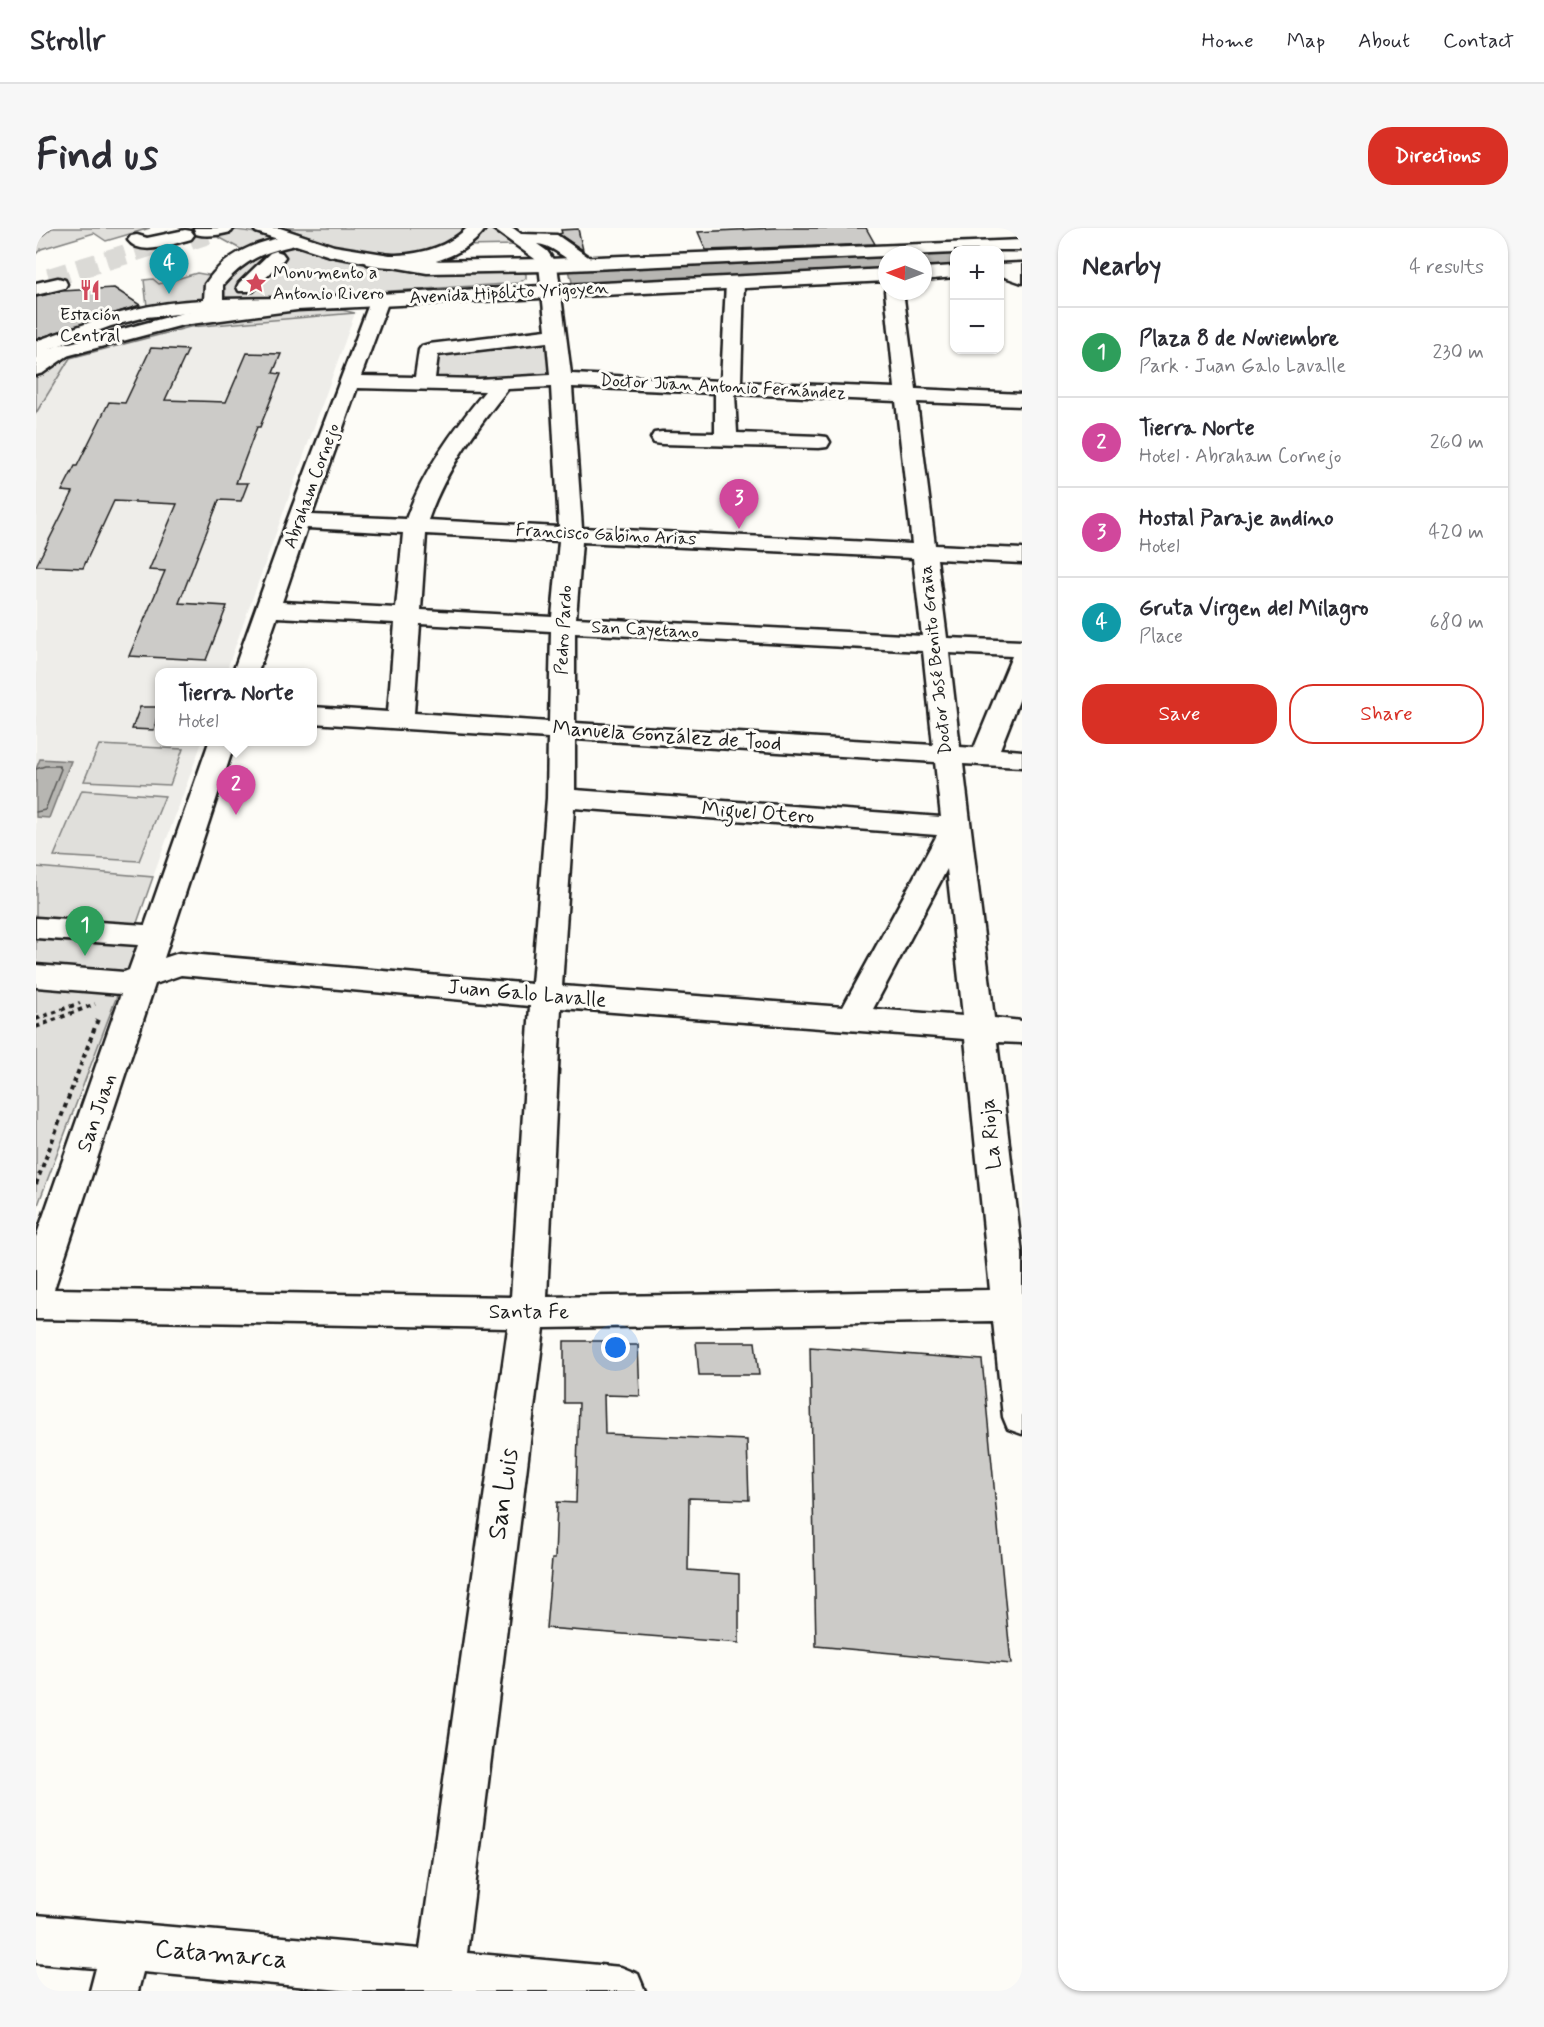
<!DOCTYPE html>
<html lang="en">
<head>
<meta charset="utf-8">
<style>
	:root { --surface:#fff; --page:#f7f7f7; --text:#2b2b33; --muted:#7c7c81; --line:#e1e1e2; --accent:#d93025 }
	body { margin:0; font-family:Mynerve,sans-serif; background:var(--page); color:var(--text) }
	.controls { position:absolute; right:18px; top:18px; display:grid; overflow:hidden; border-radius:12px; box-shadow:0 2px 4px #0004 }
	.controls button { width:54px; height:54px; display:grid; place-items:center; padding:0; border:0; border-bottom:2px solid var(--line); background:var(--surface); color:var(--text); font:30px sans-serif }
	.compass { position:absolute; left:842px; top:18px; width:54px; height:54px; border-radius:50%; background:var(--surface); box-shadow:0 2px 4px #0004; rotate:271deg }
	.you { position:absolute; left:580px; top:1120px; width:21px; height:21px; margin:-15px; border:4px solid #fff; border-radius:50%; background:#1a73e8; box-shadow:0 0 0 9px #1a73e833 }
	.badge { display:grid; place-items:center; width:39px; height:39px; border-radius:50%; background:var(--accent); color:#fff; font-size:20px; font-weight:700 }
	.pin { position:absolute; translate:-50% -50px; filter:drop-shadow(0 2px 3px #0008) }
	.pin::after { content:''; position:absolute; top:32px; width:21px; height:18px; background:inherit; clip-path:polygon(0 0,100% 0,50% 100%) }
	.popup { position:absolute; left:119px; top:440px; width:162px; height:78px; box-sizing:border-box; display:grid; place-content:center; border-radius:12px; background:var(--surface); filter:drop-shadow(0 2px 4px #0005); font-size:20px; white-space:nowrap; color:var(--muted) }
	.popup b { font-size:22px; color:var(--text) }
	.popup::after { content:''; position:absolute; left:50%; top:100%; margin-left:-12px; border:12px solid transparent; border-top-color:var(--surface) }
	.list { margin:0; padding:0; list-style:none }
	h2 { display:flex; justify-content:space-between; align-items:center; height:78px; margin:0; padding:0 24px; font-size:26px }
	h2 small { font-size:20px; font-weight:400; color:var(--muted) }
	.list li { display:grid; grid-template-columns:39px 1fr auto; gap:18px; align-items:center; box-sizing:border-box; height:90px; padding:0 24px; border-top:2px solid var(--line) }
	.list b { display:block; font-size:22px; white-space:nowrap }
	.list p { margin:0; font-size:20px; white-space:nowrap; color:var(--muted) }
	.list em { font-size:20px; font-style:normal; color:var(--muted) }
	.actions { display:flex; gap:12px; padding:18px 24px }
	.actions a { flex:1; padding:14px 0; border:2px solid var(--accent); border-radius:24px; text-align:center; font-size:21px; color:var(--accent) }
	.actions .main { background:var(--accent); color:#fff }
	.map { position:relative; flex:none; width:986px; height:1763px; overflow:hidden; border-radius:24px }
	header { display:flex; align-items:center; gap:36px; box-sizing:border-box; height:84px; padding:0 30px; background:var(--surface); border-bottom:2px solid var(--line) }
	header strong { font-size:28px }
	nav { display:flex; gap:33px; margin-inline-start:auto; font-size:21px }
	.intro { display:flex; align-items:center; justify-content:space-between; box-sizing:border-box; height:144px; padding:0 36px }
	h1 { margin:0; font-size:42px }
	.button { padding:15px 27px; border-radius:24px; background:var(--accent); color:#fff; font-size:21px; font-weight:700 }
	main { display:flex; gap:36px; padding:0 36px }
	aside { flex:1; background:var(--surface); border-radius:24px; box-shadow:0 2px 4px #0004 }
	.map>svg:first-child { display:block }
	.built { fill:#eeede9 }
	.green { fill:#e0dfdb; stroke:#7e7e7c; stroke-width:1.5 }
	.water { fill:#b7b6b2; stroke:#797876; stroke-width:1.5 }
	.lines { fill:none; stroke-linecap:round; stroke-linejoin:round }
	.shore { stroke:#5a5a58; stroke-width:1.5 }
	.building { fill:#cccbc8; stroke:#1c1c1c; stroke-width:1.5 }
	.minor-tunnel { stroke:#dbdad6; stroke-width:20; stroke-dasharray:20 10; stroke-linecap:butt }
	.minor-casing { stroke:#1c1c1c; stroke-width:5 }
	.major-casing { stroke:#1c1c1c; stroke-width:5 }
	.highway-casing { stroke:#1c1c1c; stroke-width:5 }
	.path { stroke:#1c1c1c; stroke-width:4; stroke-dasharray:4.5 4.5; stroke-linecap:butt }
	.minor { fill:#fdfcf7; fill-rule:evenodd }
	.major { fill:#fdfcf7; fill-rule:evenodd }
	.highway { fill:#fdfcf7; fill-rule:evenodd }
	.labels { text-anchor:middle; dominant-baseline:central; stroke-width:6; stroke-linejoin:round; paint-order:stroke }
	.far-poi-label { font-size:18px; fill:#1c1c1c; stroke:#fdfcf7; text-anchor:start }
	.far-street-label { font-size:18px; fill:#1c1c1c; stroke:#fdfcf7 }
	.street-label { font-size:21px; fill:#1c1c1c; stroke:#fdfcf7 }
	.near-street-label { font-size:26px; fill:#1c1c1c; stroke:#fdfcf7 }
</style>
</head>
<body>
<header>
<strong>Strollr</strong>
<nav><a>Home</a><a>Map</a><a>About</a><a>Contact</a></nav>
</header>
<div class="intro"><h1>Find us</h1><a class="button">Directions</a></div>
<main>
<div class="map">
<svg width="986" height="1763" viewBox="0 0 986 1763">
	<rect width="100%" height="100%" fill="#fdfcf7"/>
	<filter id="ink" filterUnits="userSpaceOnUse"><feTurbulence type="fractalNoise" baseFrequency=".0167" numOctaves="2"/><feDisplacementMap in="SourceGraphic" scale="12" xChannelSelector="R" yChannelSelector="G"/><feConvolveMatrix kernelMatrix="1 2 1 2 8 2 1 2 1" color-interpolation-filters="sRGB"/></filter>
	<g filter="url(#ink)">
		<!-- built -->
		<path class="built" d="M319 85 190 444H124V514H166L117 649 0 639V185L33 130 154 99Z"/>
		<!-- green -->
		<path class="green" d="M16 0H114L70 13 58 5 5 21 0 26V13Z
			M250 0H427C392 53 298 18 250 0Z
			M447 0H459L483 17 427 18Z
			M194 2C233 2 268 25 305 32 365 44 425 42 485 43L490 46V50L483 55 470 56 111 78 108 52 117 51 123 56 161 45 178 48 208 23 177 6Z
			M306 82 319 85 154 99 34 130 0 185V150L28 127 134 97 238 84Z
			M511 111 513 147 462 153 393 152 397 123Z
			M63 517 147 521 134 557 48 553Z
			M46 562 129 568 103 633 18 628Z
			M0 639 117 649 101 695 94 699 0 692Z
			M0 709 103 716 92 747 0 740Z
			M0 759 82 765 0 982Z"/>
		<!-- water -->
		<path class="water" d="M918 25V39L887 40V27H866Z
			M851 28V42L537 58 533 42Z
			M4 531 35 533 13 590 0 589V541Z"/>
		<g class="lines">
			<!-- shore -->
			<path class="shore" d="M0 541 9 538H23L25 541 9 582 0 584"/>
		</g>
		<!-- building -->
		<path class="building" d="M739 0H830L839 16 670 22 662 4Z
			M542 1 547 22 523 6 526 5 525 2Z
			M78 60 104 77 0 111V69L26 63Z
			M115 120 152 122 129 172 190 174 211 125 245 126 237 145 245 146 224 199H221L200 255H212L205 273 183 272 143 375 191 378 170 432 93 428 129 343 113 342 141 276 78 273 47 340 0 338 37 264 26 263 39 238H41L73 174 89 175Z
			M104 479H123L118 502 96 501Z
			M528 1113H567V1117H602L604 1168 568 1167 569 1206 711 1212 713 1272 653 1270 652 1342 703 1346V1415L510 1400 516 1331H519L521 1274 540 1275 543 1175H528Z
			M660 1114H719L723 1147H663Z
			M774 1119 946 1132 975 1436 780 1418Z"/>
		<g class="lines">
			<!-- minor-tunnel -->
			<path class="minor-tunnel" d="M154 12 172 6
				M13 50 126 15"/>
			<defs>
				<path id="minor" d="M158 0H198L195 4C184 7 171 9 160 6Z
					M431 0H450C426 34 370 45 331 36L329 32 331 28C341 26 351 27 360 27 387 26 411 19 431 0Z
					M456 0H477L485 6 521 7 561 35 559 39C537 44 522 17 501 16L511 23 521 37 535 146 685 153 690 55 692 51H706L708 55 705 154 859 160 849 63 851 59V63H867L880 161 986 166V178L881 174 899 317 986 321V335L901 331 911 410 986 413V465L964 521 986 523V539L927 536 958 790 986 793V815L961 814 986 1026V1206L972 1201 967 1189 957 1093 508 1100 431 1725 585 1739 602 1746 609 1763H316L107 1744 102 1763H54L60 1740 0 1735V1687L384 1721 472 1100 0 1091V1009L85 766 0 759V737L88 744 93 742 102 717 0 710V690L109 697 173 514H199L128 730 143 725 496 756 511 570 512 510 276 495V479L352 484 359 395 241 389 222 444H197L251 293 336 68H350L353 72 325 148 379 149 383 122 386 118 393 116 510 102 503 37 499 31ZM511 114 514 147 443 151 399 150 402 127ZM515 159 523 299 392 292C409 243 439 202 472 161ZM536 159 679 165V205L626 204 618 205 615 210 618 215 626 216 783 220 791 219 794 214 791 209 783 208 701 205 699 166 860 173 876 316 546 300ZM321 160 449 163C417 202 387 243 370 291L276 287ZM271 300 367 305 360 380 246 374ZM390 306 523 313 516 389 385 382ZM546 314 877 330 886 408 540 390ZM384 396 515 403 513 494 378 485ZM539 405 887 423 897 517 539 495ZM913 425 976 428 938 520 924 519ZM539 511 899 534 905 589 539 562ZM538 580 901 607 807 779 526 758ZM911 641 927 788 837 781ZM145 747 494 778 475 1069 18 1061 119 756ZM525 780 929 811 954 1062 511 1069Z
					M149 2 155 3 158 7 155 11C138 15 105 30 92 12L95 8 101 7 111 10Z
					M257 7 263 8 266 12 263 16C229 24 211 29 187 57V71L250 70 257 72 260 76 257 80 162 84 110 89 75 98 0 126V113C62 92 100 75 168 72L169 56C190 24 221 14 257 7Z
					M240 23 246 25 249 29 246 33 217 63H203L201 59 203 55 234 25Z
					M963 37 986 43V55L963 47Z
					M22 50 29 52 31 56 29 60 0 67V55Z"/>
				<path id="major" d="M27 116 34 118 37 122 34 126 7 145 0 147V132L20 118Z"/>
				<path id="highway" d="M217 0H244L298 18 391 33 512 31 986 12V22H918V25L512 43 391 45 294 28 220 4Z
					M986 35V47L963 48V36Z
					M918 38V49L887 52V40Z
					M851 41V53L261 82 147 97 0 136V124L147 85 261 70Z"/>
			</defs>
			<!-- minor casing -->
			<use href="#minor" class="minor-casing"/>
			<!-- major casing -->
			<use href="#major" class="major-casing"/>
			<!-- highway casing -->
			<use href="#highway" class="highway-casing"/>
			<!-- path -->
			<path class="path" d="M0 791 44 775
				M0 799 59 776
				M0 956 62 791"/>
			<!-- minor -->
			<use href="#minor" class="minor"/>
			<!-- major -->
			<use href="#major" class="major"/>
			<!-- highway -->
			<use href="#highway" class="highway"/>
		</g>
	</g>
	<!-- icons -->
	<defs>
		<symbol id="sight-bare" viewBox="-9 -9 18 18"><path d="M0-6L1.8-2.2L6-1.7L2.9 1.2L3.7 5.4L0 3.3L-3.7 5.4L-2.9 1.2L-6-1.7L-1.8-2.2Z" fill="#d1495b" stroke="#fdfcf7" stroke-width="2.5" paint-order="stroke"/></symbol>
		<symbol id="restaurant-bare" viewBox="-9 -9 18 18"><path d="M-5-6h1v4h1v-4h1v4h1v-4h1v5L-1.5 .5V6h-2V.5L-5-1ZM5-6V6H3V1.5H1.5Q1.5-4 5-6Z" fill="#d1495b" stroke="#fdfcf7" stroke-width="2.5" paint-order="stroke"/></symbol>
	</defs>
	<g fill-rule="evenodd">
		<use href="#sight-bare" x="205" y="40" width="30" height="30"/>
		<use href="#restaurant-bare" x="39" y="47" width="30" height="30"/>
	</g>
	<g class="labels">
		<!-- far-poi labels -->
		<g class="far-poi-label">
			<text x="237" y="45">Monumento a<tspan x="237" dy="21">Antonio Rivero</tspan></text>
			<text x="54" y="87" text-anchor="middle">Estación<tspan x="54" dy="21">Central</tspan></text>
		</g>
		<!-- far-street labels -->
		<g class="far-street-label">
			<text transform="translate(473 65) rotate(-3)">Avenida Hipólito Yrigoyen</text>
			<text transform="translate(687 159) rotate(3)">Doctor Juan Antonio Fernández</text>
			<text transform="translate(276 258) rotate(-70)">Abraham Cornejo</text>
			<text transform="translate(570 307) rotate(3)">Francisco Gabino Arias</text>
			<text transform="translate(528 402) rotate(-87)">Pedro Pardo</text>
			<text transform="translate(609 402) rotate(3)">San Cayetano</text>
			<text transform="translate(900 432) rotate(-96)">Doctor José Benito Graña</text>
		</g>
		<!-- street labels -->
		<g class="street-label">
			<text transform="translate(631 508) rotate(4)">Manuela González de Tood</text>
			<text transform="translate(722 585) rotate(4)">Miguel Otero</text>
			<text transform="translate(491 766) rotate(5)">Juan Galo Lavalle</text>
			<text transform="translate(61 885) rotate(-71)">San Juan</text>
			<text transform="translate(955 906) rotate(-96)">La Rioja</text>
			<text x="493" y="1084">Santa Fe</text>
		</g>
		<!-- near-street labels -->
		<g class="near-street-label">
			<text transform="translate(468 1266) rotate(-82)">San Luis</text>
			<text transform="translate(185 1727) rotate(5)">Catamarca</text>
		</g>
	</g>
</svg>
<div class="controls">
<button>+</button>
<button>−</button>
</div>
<svg class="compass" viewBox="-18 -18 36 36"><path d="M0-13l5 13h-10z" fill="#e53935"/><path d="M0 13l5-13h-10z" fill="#7c7c81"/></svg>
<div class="you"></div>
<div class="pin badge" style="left:49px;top:728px;background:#2e9e5b">1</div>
<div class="pin badge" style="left:200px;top:587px;background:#d1479c">2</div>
<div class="popup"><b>Tierra Norte</b>Hotel</div>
<div class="pin badge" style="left:703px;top:301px;background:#d1479c">3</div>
<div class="pin badge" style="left:133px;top:66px;background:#0f9aa8">4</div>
</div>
<aside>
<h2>Nearby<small>4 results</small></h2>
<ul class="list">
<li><span class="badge" style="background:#2e9e5b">1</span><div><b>Plaza 8 de Noviembre</b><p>Park · Juan Galo Lavalle</p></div><em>230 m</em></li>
<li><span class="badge" style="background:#d1479c">2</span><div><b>Tierra Norte</b><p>Hotel · Abraham Cornejo</p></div><em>260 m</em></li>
<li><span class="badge" style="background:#d1479c">3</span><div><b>Hostal Paraje andino</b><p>Hotel</p></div><em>420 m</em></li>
<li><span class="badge" style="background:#0f9aa8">4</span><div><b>Gruta Virgen del Milagro</b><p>Place</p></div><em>680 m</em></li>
</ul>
<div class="actions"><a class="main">Save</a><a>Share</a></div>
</aside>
</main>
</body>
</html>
